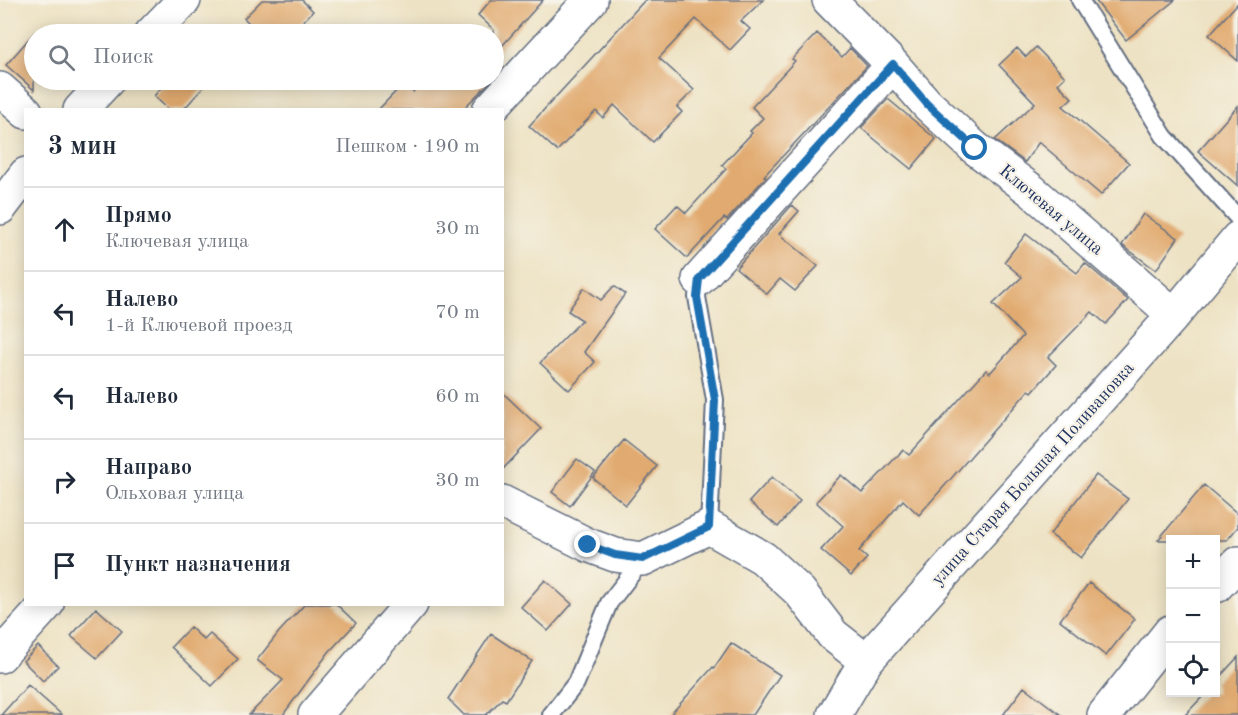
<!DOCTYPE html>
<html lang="ru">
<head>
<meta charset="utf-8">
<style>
	:root { --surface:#fff; --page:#f6f6f7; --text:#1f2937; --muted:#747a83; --line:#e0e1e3 }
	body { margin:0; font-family:"Old Standard TT",serif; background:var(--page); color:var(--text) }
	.controls { position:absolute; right:18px; bottom:18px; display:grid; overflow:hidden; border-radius:0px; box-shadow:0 3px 15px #0003 }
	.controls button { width:54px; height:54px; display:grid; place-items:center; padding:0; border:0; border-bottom:2px solid var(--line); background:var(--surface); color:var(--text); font:30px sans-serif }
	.stop { position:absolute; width:18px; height:18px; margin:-14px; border:4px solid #1f6fb2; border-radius:50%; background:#fff }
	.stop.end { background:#1f6fb2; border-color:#fff; box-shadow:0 2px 6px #0008 }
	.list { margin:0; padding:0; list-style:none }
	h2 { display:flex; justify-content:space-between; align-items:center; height:78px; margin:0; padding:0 24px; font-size:26px }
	h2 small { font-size:20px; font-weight:400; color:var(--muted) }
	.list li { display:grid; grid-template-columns:39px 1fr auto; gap:18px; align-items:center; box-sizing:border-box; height:84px; padding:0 24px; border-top:2px solid var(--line) }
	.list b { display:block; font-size:22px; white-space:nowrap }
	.list p { margin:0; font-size:20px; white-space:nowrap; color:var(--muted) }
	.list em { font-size:20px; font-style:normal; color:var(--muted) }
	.icon { flex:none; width:33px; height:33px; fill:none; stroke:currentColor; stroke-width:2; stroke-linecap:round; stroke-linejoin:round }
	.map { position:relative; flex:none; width:1238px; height:715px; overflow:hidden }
	.search { position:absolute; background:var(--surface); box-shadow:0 3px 15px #0003; left:24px; top:24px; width:480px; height:66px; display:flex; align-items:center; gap:15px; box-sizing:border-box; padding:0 21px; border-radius:33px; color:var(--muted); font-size:22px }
	.panel { position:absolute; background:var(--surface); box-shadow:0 3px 15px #0003; left:24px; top:108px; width:480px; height:498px; border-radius:0px }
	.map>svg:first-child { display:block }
	.building { fill:#e1aa70 }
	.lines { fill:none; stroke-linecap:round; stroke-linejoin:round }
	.service-casing { stroke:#646e81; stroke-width:20 }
	.minor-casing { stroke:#646e81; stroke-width:36 }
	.service { stroke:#fff; stroke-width:16 }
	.minor { stroke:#fff; stroke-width:33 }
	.route { stroke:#1f6fb2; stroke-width:8 }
	.labels { text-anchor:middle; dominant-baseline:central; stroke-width:4.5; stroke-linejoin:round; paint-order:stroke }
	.street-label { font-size:18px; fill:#1b2f5e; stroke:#f7f3e8 }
</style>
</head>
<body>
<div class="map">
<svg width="1238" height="715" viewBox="0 0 1238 715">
	<rect width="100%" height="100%" fill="#f7f3e8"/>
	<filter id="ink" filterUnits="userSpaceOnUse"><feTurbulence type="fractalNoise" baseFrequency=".0167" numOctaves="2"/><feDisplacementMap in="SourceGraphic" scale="12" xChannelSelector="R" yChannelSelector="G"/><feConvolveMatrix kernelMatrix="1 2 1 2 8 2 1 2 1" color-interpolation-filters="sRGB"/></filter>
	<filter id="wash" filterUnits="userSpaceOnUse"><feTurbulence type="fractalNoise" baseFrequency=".008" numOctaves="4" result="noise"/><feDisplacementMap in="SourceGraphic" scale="24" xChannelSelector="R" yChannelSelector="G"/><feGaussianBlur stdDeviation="1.35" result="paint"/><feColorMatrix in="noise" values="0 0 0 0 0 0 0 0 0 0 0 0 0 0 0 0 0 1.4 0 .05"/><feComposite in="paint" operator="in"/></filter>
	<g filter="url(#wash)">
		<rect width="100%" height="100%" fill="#ede2c3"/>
		<g id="blocks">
			<!-- building -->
			<path class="building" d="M262 0H302L313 11 291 34H260L244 18Z
				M491 0H543L494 55V30L478 15Z
				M645 0H763L741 21 750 29 730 50 696 19 659 58 694 90 677 107 682 112 653 142 614 105 603 118 596 111 557 151 529 126Z
				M1095 0H1175L1126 40Z
				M1238 3V61L1209 35Z
				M34 33V90L6 65Z
				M817 33 842 57 850 48 867 66 764 176 766 177 727 220 724 218 687 258 655 229 677 205 686 213 726 169 722 165 752 133 750 131 763 118 752 107 795 61 792 59Z
				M1036 47 1065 77 1058 84 1072 98 1063 106 1129 163 1101 195 1039 142 1025 162 995 140 1035 103 999 65 1017 48 1026 57Z
				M168 80H210L183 110H169L154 96Z
				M424 80H492L462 110H378L404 83 413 92Z
				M888 99 936 139 911 169 861 128Z
				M1238 106V186L1198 151Z
				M792 205 799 211 779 234 818 266 795 291 780 279 767 294 736 268Z
				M1143 214 1178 238 1156 270 1122 245Z
				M1026 234 1077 273 1085 263 1128 300 1106 324 1092 312 1048 357 1056 365 1032 392 1029 390 919 515 903 500 859 551 867 558 851 576 821 550 843 526 816 502 841 475 862 493 903 450 909 455 986 370 990 373 1023 336 993 304 1022 277 1004 262Z
				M614 286 625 294 584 352 595 362 569 390 540 363 582 320 568 311 584 288 601 300Z
				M502 392 541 429 502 470Z
				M624 440 657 466 626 505 593 478Z
				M577 459 595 472 570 506 552 492Z
				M1096 475 1128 499 1081 558 1050 534Z
				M772 477 800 501 778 527 749 502Z
				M1204 485 1238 514V527L1227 540H1158Z
				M545 580 572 604 548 631 521 607Z
				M1089 583 1135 619 1106 656 1060 620Z
				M305 604H336L356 623 329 652 283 715H249L283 680 257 660 279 632Z
				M96 608 122 631 97 658 71 636Z
				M190 627 204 640 210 634 238 659 212 686 171 647Z
				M491 634 532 661 506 701 502 699 486 715H464L448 699Z
				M731 643 780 675 753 715H670L713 667 714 668Z
				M38 646 58 666 43 681 23 661Z
				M1238 657V715H1185L1206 693H1215V682Z
				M28 685 62 715H1Z
				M1024 687 1061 715H1003Z"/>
		</g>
	</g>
	<g filter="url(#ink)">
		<use href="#blocks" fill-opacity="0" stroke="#646e81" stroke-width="1.5"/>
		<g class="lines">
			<defs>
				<path id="service" d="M1080 0 1164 136 1238 218
					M699 279 697 297 715 400 709 527
					M551 715 576 683 609 603 643 559"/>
				<path id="minor" d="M829 0 893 65 927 104 975 148 1031 190 1174 315
					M151 34 184 0
					M0 89 26 112
					M80 110 108 80
					M489 110 591 0
					M0 208 26 174
					M699 279 893 65
					M502 502 588 545 615 555 643 559 709 527 763 558 800 592 833 635 866 661
					M1216 586 1238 563
					M0 656 47 604
					M315 715 411 604
					M834 715 866 661 1174 315 1238 238
					M1104 715 1170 632"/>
			</defs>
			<!-- service casing -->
			<use href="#service" class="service-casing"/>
			<!-- minor casing -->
			<use href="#minor" class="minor-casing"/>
			<!-- service -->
			<use href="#service" class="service"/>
			<!-- minor -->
			<use href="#minor" class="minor"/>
		</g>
	</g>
	<g class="lines" filter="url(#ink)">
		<!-- route -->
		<path class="route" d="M588 545 615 555 643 559 709 527 715 400 697 297 699 279 893 64 927 104 975 148"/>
	</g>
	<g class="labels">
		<!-- street labels -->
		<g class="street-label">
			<text transform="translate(1051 210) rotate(40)">Ключевая улица</text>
			<text transform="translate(1033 474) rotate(-48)">улица Старая Большая Поливановка</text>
		</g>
	</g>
</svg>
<div class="controls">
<button>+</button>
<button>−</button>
<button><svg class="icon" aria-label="locate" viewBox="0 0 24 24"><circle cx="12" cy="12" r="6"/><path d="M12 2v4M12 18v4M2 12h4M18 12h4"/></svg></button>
</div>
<div class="stop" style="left:975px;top:148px"></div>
<div class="stop end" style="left:588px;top:545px"></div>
<div class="search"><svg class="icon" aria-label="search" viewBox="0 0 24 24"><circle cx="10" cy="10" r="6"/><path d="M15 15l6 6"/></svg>Поиск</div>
<section class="panel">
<h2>3 мин<small>Пешком · 190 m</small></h2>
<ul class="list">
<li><svg class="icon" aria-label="ahead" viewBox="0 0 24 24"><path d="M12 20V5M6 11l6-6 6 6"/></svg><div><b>Прямо</b><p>Ключевая улица</p></div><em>30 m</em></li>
<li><svg class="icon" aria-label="left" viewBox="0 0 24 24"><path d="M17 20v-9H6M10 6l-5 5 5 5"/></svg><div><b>Налево</b><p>1-й Ключевой проезд</p></div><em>70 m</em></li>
<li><svg class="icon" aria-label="left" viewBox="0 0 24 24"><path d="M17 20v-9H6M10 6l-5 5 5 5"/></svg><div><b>Налево</b></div><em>60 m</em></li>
<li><svg class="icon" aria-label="right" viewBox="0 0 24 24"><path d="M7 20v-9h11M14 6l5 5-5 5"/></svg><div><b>Направо</b><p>Ольховая улица</p></div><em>30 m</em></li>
<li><svg class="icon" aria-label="arrive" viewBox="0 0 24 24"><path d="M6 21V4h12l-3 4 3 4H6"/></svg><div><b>Пункт назначения</b></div></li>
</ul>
</section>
</div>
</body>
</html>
